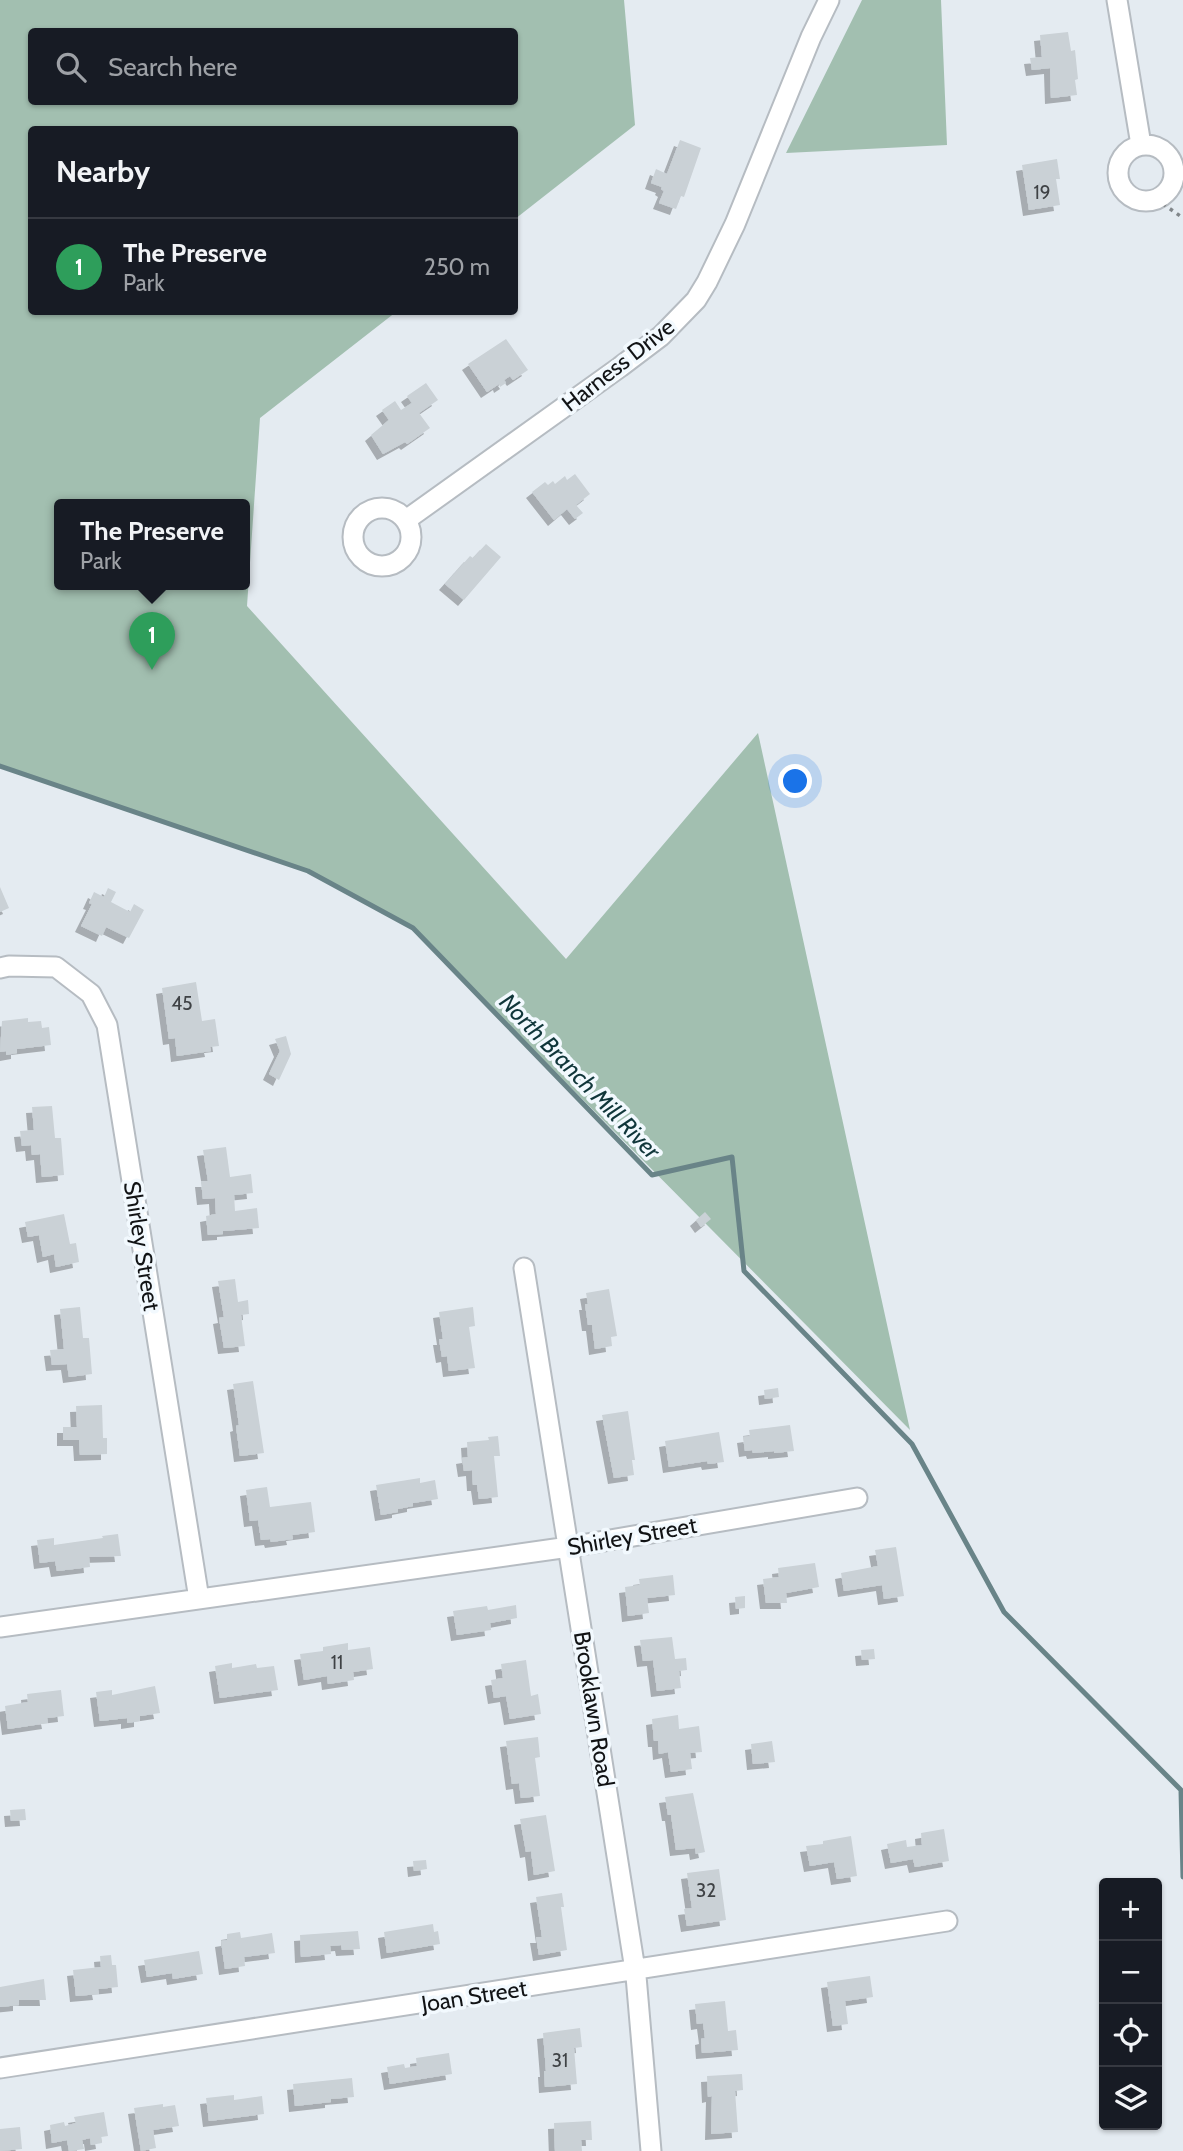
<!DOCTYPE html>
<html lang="en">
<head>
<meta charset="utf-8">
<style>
	:root { --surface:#171b24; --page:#20242c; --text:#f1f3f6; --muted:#9ea1a6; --line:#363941; --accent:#d93025 }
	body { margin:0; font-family:Cabin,sans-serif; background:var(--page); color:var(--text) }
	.controls { position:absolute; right:21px; bottom:21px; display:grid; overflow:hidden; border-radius:7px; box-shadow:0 2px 5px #0004 }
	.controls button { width:63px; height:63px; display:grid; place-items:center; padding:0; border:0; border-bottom:2px solid var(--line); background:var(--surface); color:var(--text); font:35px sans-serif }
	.you { position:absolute; left:796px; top:782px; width:24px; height:24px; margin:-18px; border:5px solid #fff; border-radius:50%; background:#1a73e8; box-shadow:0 0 0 10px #1a73e833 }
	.badge { display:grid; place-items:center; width:46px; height:46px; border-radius:50%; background:var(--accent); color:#fff; font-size:23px; font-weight:700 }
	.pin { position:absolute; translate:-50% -58px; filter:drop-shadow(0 2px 4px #0008) }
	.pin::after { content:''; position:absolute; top:37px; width:24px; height:21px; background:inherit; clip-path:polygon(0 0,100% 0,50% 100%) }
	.popup { position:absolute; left:54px; top:499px; width:196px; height:91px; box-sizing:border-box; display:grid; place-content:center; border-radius:7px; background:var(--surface); filter:drop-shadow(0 2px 5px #0005); font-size:23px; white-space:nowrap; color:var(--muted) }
	.popup b { font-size:26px; color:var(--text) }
	.popup::after { content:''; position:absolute; left:50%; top:100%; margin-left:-14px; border:14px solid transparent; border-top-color:var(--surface) }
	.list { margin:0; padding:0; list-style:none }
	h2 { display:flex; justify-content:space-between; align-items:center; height:91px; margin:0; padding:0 28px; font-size:30px }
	h2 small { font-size:23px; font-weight:400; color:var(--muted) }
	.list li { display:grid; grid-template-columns:46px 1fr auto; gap:21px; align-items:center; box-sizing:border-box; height:98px; padding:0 28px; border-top:2px solid var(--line) }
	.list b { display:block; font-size:26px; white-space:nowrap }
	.list p { margin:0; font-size:23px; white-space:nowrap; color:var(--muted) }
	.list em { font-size:23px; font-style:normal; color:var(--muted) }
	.icon { flex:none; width:38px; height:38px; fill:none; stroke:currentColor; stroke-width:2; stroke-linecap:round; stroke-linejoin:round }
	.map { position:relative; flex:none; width:1183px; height:2151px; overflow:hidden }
	.search { position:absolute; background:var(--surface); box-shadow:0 2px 5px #0004; left:28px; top:28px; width:490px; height:77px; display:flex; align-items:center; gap:18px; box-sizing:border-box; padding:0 24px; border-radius:7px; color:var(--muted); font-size:26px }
	.panel { position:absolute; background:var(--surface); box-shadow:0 2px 5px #0004; left:28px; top:126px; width:490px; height:189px; border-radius:7px }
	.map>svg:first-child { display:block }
	.green { fill:#a2bfb0; fill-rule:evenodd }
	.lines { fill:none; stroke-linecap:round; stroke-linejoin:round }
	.stream { stroke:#698488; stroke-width:5 }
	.building { fill:#cad1d6; filter:url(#shadow) }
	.street-casing { stroke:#b6bcc2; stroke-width:23 }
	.path { stroke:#81868a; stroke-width:3.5; stroke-dasharray:3.5 5; stroke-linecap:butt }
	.street { stroke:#fff; stroke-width:19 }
	.labels { text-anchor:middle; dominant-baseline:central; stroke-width:7; stroke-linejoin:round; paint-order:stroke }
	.number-label { font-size:19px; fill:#3f4245 }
	.street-label { font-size:23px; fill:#111315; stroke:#f2f9fe }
	.water-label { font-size:24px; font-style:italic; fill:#10363a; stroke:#f2f9fe }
</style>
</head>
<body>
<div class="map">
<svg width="1183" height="2151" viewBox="0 0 1183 2151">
	<defs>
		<filter id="shadow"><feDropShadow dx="-6" dy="6" stdDeviation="0" flood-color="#0004"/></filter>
	</defs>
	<rect width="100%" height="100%" fill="#e4ebf1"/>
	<!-- green -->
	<path class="green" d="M0 0H624L635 125 515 219 514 130H32V312H396L260 418 247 606 566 959 758 733 910 1430 413 928 308 871 0 766ZM32 32H514V102H32ZM59 504H245V584H59Z
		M862 0H941L947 145 786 153Z"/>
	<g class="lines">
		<!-- stream -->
		<path class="stream" d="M0 766 308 871 413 928 652 1175 732 1157 744 1271 912 1444 1004 1612 1181 1790 1183 1877"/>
	</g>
	<!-- building -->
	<path class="building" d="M1068 32 1071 51 1075 50 1078 79 1075 80 1077 95 1051 98 1050 68 1032 70 1030 58 1042 57 1040 35Z
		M680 140 701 148 684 197 681 196 676 209 659 203 664 191 661 189 662 187 651 183 656 169 667 174Z
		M1057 159 1060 179H1056L1060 205 1029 210 1022 165Z
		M506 339 528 370 513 380 510 376 504 380 506 383 500 387 499 384 487 392 468 364Z
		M426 383 438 400 419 413 430 428 407 444 405 442 383 454 371 435 389 420 382 410 395 401 401 410 412 403 407 396Z
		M575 474 590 494 576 505 583 513 575 519 567 509 554 520 532 492 545 482 548 485 553 481 555 484 565 476 567 480Z
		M486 544 501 557 464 600 445 584 470 556 473 558Z
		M0 887 9 908 0 912Z
		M108 888 116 892 111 902 130 912 134 904 144 910 129 938 106 927 102 936 81 926 92 904 89 903 94 892 104 897Z
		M196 982 202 1021 215 1019 219 1046 210 1047 211 1051 177 1056 175 1038 169 1039 162 988Z
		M28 1018V1022L41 1021 42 1028 49 1027 51 1045 17 1049V1053L6 1055V1051L0 1052 2 1021Z
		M286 1036 291 1054 279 1080 269 1074 280 1051 275 1039Z
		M52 1106 55 1138H61L64 1175 42 1177 40 1154 32 1155 31 1145 22 1146 20 1131 34 1130 32 1107Z
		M226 1147 230 1177 251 1174 253 1193 234 1195 235 1211 257 1208 259 1228 223 1231V1234L208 1235 206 1216 216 1214 215 1198 203 1199 201 1181H208L203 1150Z
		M705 1212 711 1219 701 1227 696 1220Z
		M64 1214 70 1244 76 1243 79 1262 56 1267 54 1254 43 1257 39 1235 28 1237 25 1222Z
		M235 1279 238 1302 248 1300 249 1314 241 1315 245 1346 224 1348 219 1318 224 1317 218 1281Z
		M609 1289 617 1336 611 1337 612 1346 595 1349 592 1325H588L585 1304H588L586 1293Z
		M80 1307 83 1338H89L92 1374 69 1377 67 1364 52 1365 50 1350 64 1349 60 1309Z
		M473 1307 475 1326 469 1327 475 1368 449 1371 447 1356 442 1357 439 1339H443L439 1312Z
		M253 1381 264 1453 240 1456 236 1426 239 1425 233 1384Z
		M778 1388 779 1397 765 1399 764 1390Z
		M102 1405 103 1438H107V1454L80 1455 79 1440H63V1427H77L76 1406Z
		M628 1411 635 1460H632L634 1475 614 1478 602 1415Z
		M790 1425 794 1451 774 1453V1451L753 1453 752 1450 745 1451 743 1437 750 1436 749 1430Z
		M719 1432 724 1462 708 1464 707 1461 669 1467 665 1441Z
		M498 1436 500 1456H494L498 1497 479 1499 477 1485H473L472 1470 464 1471 462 1458 468 1457 467 1442 489 1440 488 1437Z
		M420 1478V1483L435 1480 438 1499 413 1503V1506L398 1509V1512L381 1515 376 1485Z
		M267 1487 270 1507 311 1502 315 1532 292 1535 293 1539 271 1542 270 1539 261 1540 258 1520 250 1521 246 1490Z
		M118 1534 121 1556 89 1557 90 1567 57 1571 55 1561 40 1563 37 1540 54 1538V1545L103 1538 102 1536Z
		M896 1547 904 1596 884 1599 882 1585 844 1591 841 1573 878 1566 875 1550Z
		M815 1563 819 1587 786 1593 787 1603H766L763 1579 779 1577 778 1568Z
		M673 1575 675 1595 647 1598 649 1613 628 1616 625 1587 640 1585 639 1579Z
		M745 1596V1608L736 1609 735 1597Z
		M516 1605 517 1618 490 1623 491 1630 457 1635 453 1611 487 1606 488 1610Z
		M672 1637 675 1659 686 1658 687 1670 679 1671 681 1688 657 1691 653 1660 643 1661 640 1640Z
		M348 1643V1650L370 1647 373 1669 353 1672 354 1680 328 1684 327 1676 304 1680 300 1654 323 1651V1647Z
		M874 1649 875 1659 862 1660 861 1650Z
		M526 1660 531 1696 538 1694 541 1714 510 1719 506 1696 494 1698 491 1680 503 1678 501 1664Z
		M232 1663V1668L256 1664 257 1668 274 1666 278 1690 220 1698 215 1666Z
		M155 1686 160 1713 140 1716V1721L127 1723V1718L100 1721 96 1692 112 1690V1695Z
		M61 1690 64 1716 47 1718 48 1723 8 1729 5 1706 28 1702 27 1694Z
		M678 1715 679 1729 699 1726 702 1752 690 1753 692 1769 671 1772 668 1752 659 1754 658 1741H654L652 1719Z
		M538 1737 540 1757 535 1758 540 1796 521 1798 519 1783 512 1784 506 1741Z
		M772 1741 775 1762 753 1764 751 1744Z
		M693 1793 705 1852 696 1854 695 1848 676 1850 671 1815H668L665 1797Z
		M25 1809 26 1820 11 1821 10 1810Z
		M546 1815 555 1871 534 1875 531 1851 526 1852 520 1819Z
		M944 1829 949 1861 915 1867 913 1859 891 1863 887 1844 906 1840 907 1847 922 1845 921 1833Z
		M851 1836 857 1876 837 1879 834 1862 810 1866 806 1846 823 1844V1841Z
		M426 1860 427 1869 414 1871 413 1861Z
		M719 1869 726 1920 687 1926 684 1909 692 1908 687 1873Z
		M562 1893 564 1907H561L567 1950 539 1955 536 1937H542L536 1897Z
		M433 1924 434 1932 438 1931 440 1944 387 1953 384 1932Z
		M358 1931 360 1949 342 1950 341 1945 330 1946 331 1954 301 1957 300 1935Z
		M240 1932 241 1938 272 1933 275 1953 244 1957 245 1966 225 1969 221 1941 227 1940V1934Z
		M199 1951 203 1974 173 1979 172 1973 147 1977 144 1960Z
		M111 1955 112 1965H116L118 1987 98 1989 99 1994 76 1996 73 1970 101 1967 100 1956Z
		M870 1976 873 1997 845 2001 848 2024 833 2026 827 1982Z
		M44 1979 46 2000H19V2005L0 2007V1987Z
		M725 2001 728 2031 736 2030 738 2050 702 2053 701 2039 705 2038 703 2023 697 2024 695 2004Z
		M580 2028 582 2047 574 2048 577 2084 545 2087 544 2071H546L543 2033Z
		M449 2053 452 2074 390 2084 387 2067 404 2064 405 2068 417 2066 416 2058Z
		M742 2074 743 2090 735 2091 738 2132 711 2134 712 2096 708 2097 707 2076Z
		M352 2078 354 2097 331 2099V2102L295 2106 293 2084Z
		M234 2095V2100L262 2096 264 2114 209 2121 206 2098Z
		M163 2104V2107L175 2105 179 2126 153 2130 156 2148 141 2151 134 2108Z
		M104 2112 108 2136 101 2137 102 2143 91 2145 90 2138 82 2140 84 2149 71 2151H69L67 2140 52 2143 50 2125 64 2122 65 2126 76 2123 74 2117Z
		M591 2121 592 2140H581L582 2151H555L554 2123Z
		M20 2127 22 2149 0 2151V2129Z"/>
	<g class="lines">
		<defs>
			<path id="street" d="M1117 0 1141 145
				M1118 173a28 28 0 1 1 56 0a28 28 0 1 1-56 0Z
				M353 537a29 29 0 1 1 58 0a29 29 0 1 1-58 0Z
				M406 520 620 367 661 336 696 300 707 282 735 224 811 37 829 0
				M0 968 9 966 56 967 91 994 107 1025 199 1599
				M524 1268 636 1976 651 2151
				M0 1627 569 1547 857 1498
				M0 2068 947 1921"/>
		</defs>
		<!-- street casing -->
		<use href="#street" class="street-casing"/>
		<!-- path -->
		<path class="path" d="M1156 199 1183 218"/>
		<!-- street -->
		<use href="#street" class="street"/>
	</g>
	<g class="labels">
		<!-- number labels -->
		<g class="number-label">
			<text x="1042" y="192">19</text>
			<text x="182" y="1003">45</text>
			<text x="337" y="1662">11</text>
			<text x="706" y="1890">32</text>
			<text x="560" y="2060">31</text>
		</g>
		<!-- street labels -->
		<g class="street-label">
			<text transform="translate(618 365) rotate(-38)">Harness Drive</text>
			<text transform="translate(142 1246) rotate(81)">Shirley Street</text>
			<text transform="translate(632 1536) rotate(-10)">Shirley Street</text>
			<text transform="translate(594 1709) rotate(81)">Brooklawn Road</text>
			<text transform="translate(474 1996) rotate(-9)">Joan Street</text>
		</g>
		<!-- water labels -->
		<g class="water-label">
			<text transform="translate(580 1076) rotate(46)">North Branch Mill River</text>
		</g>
	</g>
</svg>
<div class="controls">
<button>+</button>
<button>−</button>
<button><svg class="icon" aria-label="locate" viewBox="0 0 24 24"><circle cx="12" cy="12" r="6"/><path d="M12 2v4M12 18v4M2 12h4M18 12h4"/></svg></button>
<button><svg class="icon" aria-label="layers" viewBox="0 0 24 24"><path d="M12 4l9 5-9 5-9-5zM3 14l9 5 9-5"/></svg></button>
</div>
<div class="you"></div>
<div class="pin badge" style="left:152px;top:670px;background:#2e9e5b">1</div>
<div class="popup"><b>The Preserve</b>Park</div>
<div class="search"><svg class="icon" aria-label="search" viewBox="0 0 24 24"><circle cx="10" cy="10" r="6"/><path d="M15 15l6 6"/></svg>Search here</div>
<section class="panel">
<h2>Nearby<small></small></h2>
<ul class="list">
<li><span class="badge" style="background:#2e9e5b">1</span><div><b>The Preserve</b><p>Park</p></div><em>250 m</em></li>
</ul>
</section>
</div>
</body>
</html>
